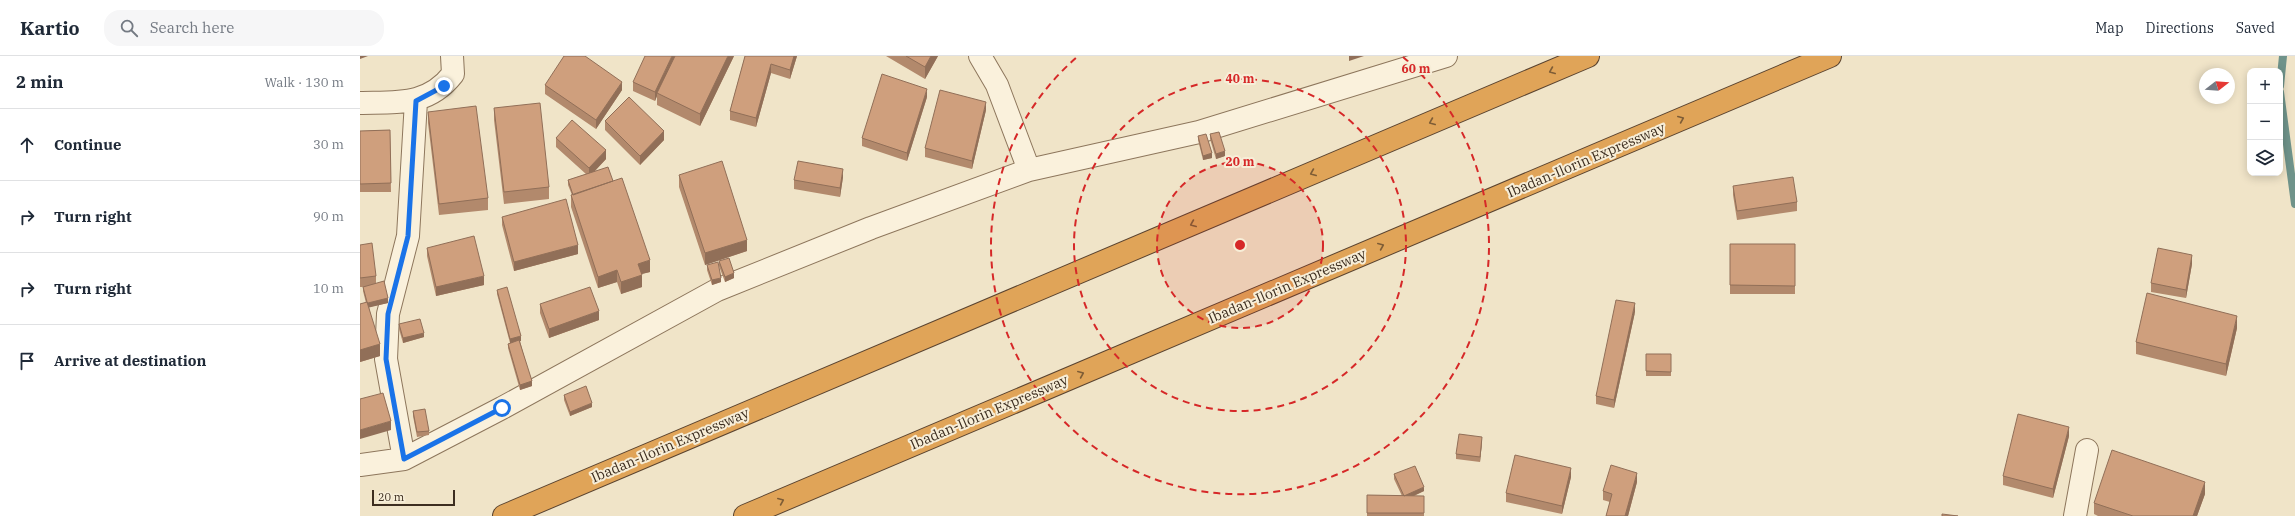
<!DOCTYPE html>
<html lang="en">
<head>
<meta charset="utf-8">
<style>
	:root { --surface:#fff; --page:#f6f6f7; --text:#1f2937; --muted:#747a83; --line:#e0e1e3 }
	body { margin:0; font-family:"IBM Plex Serif",serif; background:var(--page); color:var(--text) }
	.controls { position:absolute; right:12px; top:12px; display:grid; overflow:hidden; border-radius:8px; box-shadow:0 2px 10px #0003 }
	.controls button { width:36px; height:36px; display:grid; place-items:center; padding:0; border:0; border-bottom:1px solid var(--line); background:var(--surface); color:var(--text); font:20px sans-serif }
	.compass { position:absolute; left:1839px; top:12px; width:36px; height:36px; border-radius:50%; background:var(--surface); box-shadow:0 2px 10px #0003; rotate:73deg }
	.scale { position:absolute; left:12px; bottom:10px; width:83px; box-sizing:border-box; padding-left:4px; border:2px solid #3d2e20; border-top:0; font-size:11px; line-height:14px; white-space:nowrap; color:#3d2e20; -webkit-text-stroke:3px #f7eed8; paint-order:stroke }
	.stop { position:absolute; width:12px; height:12px; margin:-9px; border:3px solid #1a73e8; border-radius:50%; background:#fff }
	.stop.end { background:#1a73e8; border-color:#fff; box-shadow:0 1px 4px #0008 }
	.list { margin:0; padding:0; list-style:none }
	h2 { display:flex; justify-content:space-between; align-items:center; height:52px; margin:0; padding:0 16px; font-size:17px }
	h2 small { font-size:13px; font-weight:400; color:var(--muted) }
	.list li { display:grid; grid-template-columns:26px 1fr auto; gap:12px; align-items:center; box-sizing:border-box; height:72px; padding:0 16px; border-top:1px solid var(--line) }
	.list b { display:block; font-size:15px; white-space:nowrap }
	.list em { font-size:13px; font-style:normal; color:var(--muted) }
	.icon { flex:none; width:22px; height:22px; fill:none; stroke:currentColor; stroke-width:2; stroke-linecap:round; stroke-linejoin:round }
	.map { position:relative; flex:none; width:1935px; height:460px; overflow:hidden }
	header { display:flex; align-items:center; gap:24px; box-sizing:border-box; height:56px; padding:0 20px; background:var(--surface); border-bottom:1px solid var(--line) }
	header strong { font-size:19px }
	nav { display:flex; gap:22px; margin-inline-start:auto; font-size:14px }
	.search { width:280px; height:36px; background:var(--page); display:flex; align-items:center; gap:10px; box-sizing:border-box; padding:0 14px; border-radius:16px; color:var(--muted); font-size:15px }
	main { display:flex }
	aside { flex:1; background:var(--surface) }
	.map>svg:first-child { display:block }
	.lines { fill:none; stroke-linecap:round; stroke-linejoin:round }
	.stream { stroke:#6f938a; stroke-width:8 }
	.minor-casing { stroke:#8d765c; stroke-width:24 }
	.motorway-casing { stroke:#5b4430; stroke-width:24 }
	.minor { stroke:#faf1dc; stroke-width:22 }
	.motorway { stroke:#e0a458; stroke-width:22 }
	.wall { fill:#b2896c }
	.shaded-wall { fill:#916f58 }
	.building { fill:#cf9f7d; stroke:#916f58 }
	.oneway { stroke:#7e5d36 }
	.route { stroke:#1a73e8; stroke-width:5 }
	.ring { fill:none; stroke:#d62828; stroke-width:2; stroke-dasharray:7 5 }
	.labels { text-anchor:middle; dominant-baseline:central; stroke-width:4; stroke-linejoin:round; paint-order:stroke }
	.street-label { font-size:14px; fill:#3d2e20; stroke:#f7eed8 }
	.centre { fill:#d62828; stroke:#f7eed8; stroke-width:2 }
	.ring-label { font-size:12px; text-anchor:middle; font-weight:bold; fill:#d62828; stroke:#f7eed8; stroke-width:4; stroke-linejoin:round; paint-order:stroke }
</style>
</head>
<body>
<header>
<strong>Kartio</strong>
<div class="search"><svg class="icon" aria-label="search" viewBox="0 0 24 24"><circle cx="10" cy="10" r="6"/><path d="M15 15l6 6"/></svg>Search here</div>
<nav><a>Map</a><a>Directions</a><a>Saved</a></nav>
</header>
<main>
<aside>
<h2>2 min<small>Walk · 130 m</small></h2>
<ul class="list">
<li><svg class="icon" aria-label="ahead" viewBox="0 0 24 24"><path d="M12 20V5M6 11l6-6 6 6"/></svg><div><b>Continue</b></div><em>30 m</em></li>
<li><svg class="icon" aria-label="right" viewBox="0 0 24 24"><path d="M7 20v-9h11M14 6l5 5-5 5"/></svg><div><b>Turn right</b></div><em>90 m</em></li>
<li><svg class="icon" aria-label="right" viewBox="0 0 24 24"><path d="M7 20v-9h11M14 6l5 5-5 5"/></svg><div><b>Turn right</b></div><em>10 m</em></li>
<li><svg class="icon" aria-label="arrive" viewBox="0 0 24 24"><path d="M6 21V4h12l-3 4 3 4H6"/></svg><div><b>Arrive at destination</b></div></li>
</ul>
</aside>
<div class="map">
<svg width="1935" height="460" viewBox="0 0 1935 460">
	<rect width="100%" height="100%" fill="#f0e4c8"/>
	<g class="lines">
		<!-- stream -->
		<path class="stream" d="M1920 30 1923 0
			M1920 36 1935 148"/>
		<defs>
			<path id="minor" d="M620 0 637 29 669 114 839 76 1086 0
				M0 47C38 46 68 50 93 18L92 0
				M44 403 26 303 28 258 48 180 56 45
				M0 409 44 403 142 352 357 234 511 172 669 114
				M1715 460 1727 394"/>
			<path id="motorway" d="M144 460 1228 0
				M385 460 1470 0"/>
		</defs>
		<!-- minor casing -->
		<use href="#minor" class="minor-casing"/>
		<!-- motorway casing -->
		<use href="#motorway" class="motorway-casing"/>
		<!-- minor -->
		<use href="#minor" class="minor"/>
		<!-- motorway -->
		<use href="#motorway" class="motorway"/>
	</g>
	<!-- wall -->
	<path class="wall" d="M374 0 340 70 297 49V40L295 45 273 35V26Z
		M385 0H437L430 23 411 17 396 71 370 64V55Z
		M526 0H578L565 23Z
		M185 29 262 34 236 73 185 38Z
		M567 41 547 105 502 90V82Z
		M134 52 189 131V143L144 148 134 64Z
		M626 54 612 113 565 101V92Z
		M68 56 128 142V154L79 159 68 67Z
		M245 65 304 84 280 109 245 74Z
		M30 74 31 136H0V75Z
		M850 78 865 100 856 103 850 83Z
		M838 80 852 102 843 104 838 84Z
		M196 82 246 103 235 115 253 125 290 216 281 218 282 231 261 238 257 226 238 232 211 151V139H212L208 129V124L226 118 196 91Z
		M319 119 387 195 345 209 319 131Z
		M483 121 480 141 434 133V124Z
		M1373 130 1437 146V155L1377 164 1373 139Z
		M142 161 218 198 154 215 142 169Z
		M1370 188H1435V238H1370Z
		M0 189 16 220V227L28 247 9 251 20 300 0 306V248L6 247 3 235V231H0Z
		M67 192 124 229 76 240 67 200Z
		M359 205 374 222 365 226 359 210Z
		M1832 208 1826 242 1791 236V227Z
		M347 209 361 226 352 229 347 214Z
		M137 234 161 285H160L172 330 160 334 148 292V288L150 287 137 238Z
		M180 248 239 264 189 282 180 257Z
		M1275 256 1254 352 1236 348V340Z
		M39 268 64 281 43 287 39 273Z
		M1877 272 1866 320 1776 298V286Z
		M1286 298H1311V320H1286Z
		M204 339 232 351 210 360 204 344Z
		M53 355 69 375V379L57 381 53 360Z
		M1709 380 1693 442 1643 429V420Z
		M1122 386 1120 406 1096 403V398Z
		M1034 418 1064 435 1054 440H1064V460H1007V439L1042 440 1034 423Z
		M1211 421 1202 458 1146 446V437Z
		M1277 426 1268 460H1246L1250 446 1243 444V435Z
		M1845 438 1837 460H1738L1734 458V447Z"/>
	<!-- shaded-wall -->
	<path class="shaded-wall" d="M0 0H8L0 3Z
		M312 0H316L297 37V40L295 45V36Z
		M368 0H374L340 70V58Z
		M434 0H437L430 23V14Z
		M571 0H578L565 23V11Z
		M989 0H1004L989 5Z
		M411 8V17L396 71V62Z
		M262 26V34L236 73V64Z
		M567 33V41L547 105V97Z
		M626 46V54L612 113V105Z
		M304 75V84L280 109V100Z
		M246 94V103L229 121V112Z
		M865 95V100L856 103V98Z
		M852 97V102L843 104V100Z
		M483 113V121L480 141V132Z
		M387 184V195L345 209V197Z
		M218 189V198L154 215V206Z
		M1832 199V208L1826 242V234Z
		M290 204V216L278 219V208Z
		M257 214V226L238 232V221Z
		M374 217V222L365 226V221Z
		M282 219V231L261 238V226Z
		M124 220V229L76 240V231Z
		M361 222V226L352 229V224Z
		M28 242V247L7 252V247Z
		M1275 247V256L1254 352V344Z
		M239 255V264L189 282V273Z
		M1877 260V272L1866 320V308Z
		M64 277V281L43 287V282Z
		M161 280V285L150 288V283Z
		M20 288V300L0 306V294Z
		M172 325V330L160 334V329Z
		M232 347V351L210 360V356Z
		M31 365V374L0 383V374Z
		M1709 371V380L1693 442V433Z
		M1122 381V386L1120 406V401Z
		M1211 412V421L1202 458V450Z
		M1277 417V426L1268 460H1265Z
		M1845 426V438L1837 460H1833Z
		M1064 431V435L1044 444V440Z"/>
	<!-- building -->
	<path class="building" d="M204 0H225L262 26 236 64 185 29Z
		M285 0H312L295 36 273 26Z
		M315 0H368L340 58 297 37Z
		M385 0H434L430 14 411 8 396 62 370 55Z
		M546 0H571L565 11Z
		M522 18 567 33 547 97 502 82Z
		M580 34 626 46 612 105 565 92Z
		M269 41 304 75 280 100 245 65Z
		M180 47 189 131 144 136 134 52Z
		M116 50 128 142 79 148 68 56Z
		M212 64 246 94 229 112 196 82Z
		M30 74 31 127 0 128V75Z
		M859 76 865 95 856 98 850 78Z
		M846 78 852 97 843 100 838 80Z
		M362 105 387 184 345 197 319 119Z
		M438 105 483 113 480 132 434 124Z
		M248 111 253 125 213 139 208 124Z
		M1433 121 1437 146 1377 155 1373 130Z
		M262 122 290 204 278 208 282 219 261 226 257 214 238 221 211 139Z
		M206 143 218 189 154 206 142 161Z
		M114 180 124 220 76 231 67 192Z
		M12 187 16 220 0 222V189Z
		M1370 188H1435V230L1370 229Z
		M1798 192 1832 199 1826 234 1791 227Z
		M369 202 374 217 365 221 359 205Z
		M358 206 361 222 352 224 347 209Z
		M24 225 28 242 8 247 7 246 3 231Z
		M147 231 161 280 150 283 137 234Z
		M230 231 239 255 189 273 180 248Z
		M1787 237 1877 260 1866 308 1776 286Z
		M1256 244 1275 247 1254 344 1236 340Z
		M7 246 20 288 0 294V248Z
		M60 263 64 277 43 282 39 268Z
		M159 284 172 325 160 329 148 288Z
		M1286 298H1311V316L1286 315Z
		M226 330 232 347 210 356 204 339Z
		M23 337 31 365 0 374V343Z
		M65 353 69 375 57 376 53 355Z
		M1658 358 1709 371 1693 433 1643 420Z
		M1099 378 1122 381 1120 401 1096 398Z
		M1752 394 1845 426 1833 460H1773L1734 447Z
		M1155 399 1211 412 1202 450 1146 437Z
		M1251 409 1277 417 1265 460H1246L1252 438 1243 435Z
		M1055 410 1064 431 1044 440 1034 418Z
		M1007 439 1064 440V457H1007Z
		M1582 458 1598 460H1582Z"/>
	<!-- one-way arrows -->
	<defs><path id="oneway-chevron" d="M-2-3.5L2.5 0L-2 3.5" fill="none" stroke-width="1.6" stroke-linecap="round" stroke-linejoin="round"/></defs>
	<g class="oneway">
		<use href="#oneway-chevron" transform="translate(1192 15) rotate(157)"/>
		<use href="#oneway-chevron" transform="translate(1321 63) rotate(-23)"/>
		<use href="#oneway-chevron" transform="translate(1072 66) rotate(157)"/>
		<use href="#oneway-chevron" transform="translate(953 117) rotate(157)"/>
		<use href="#oneway-chevron" transform="translate(833 168) rotate(157)"/>
		<use href="#oneway-chevron" transform="translate(1021 190) rotate(-23)"/>
		<use href="#oneway-chevron" transform="translate(721 318) rotate(-23)"/>
		<use href="#oneway-chevron" transform="translate(421 445) rotate(-23)"/>
	</g>
	<g class="lines">
		<!-- route -->
		<path class="route" d="M84 30 56 45 48 180 28 258 26 303 44 403 142 352"/>
	</g>
	<!-- distance rings -->
	<circle cx="880" cy="189" r="83" fill="#d62828" fill-opacity=".12"/>
	<g class="ring">
		<circle cx="880" cy="189" r="83"/>
		<circle cx="880" cy="189" r="166"/>
		<path d="M1043 1A249 249 0 1 1 717 1"/>
	</g>
	<g class="labels">
		<!-- street labels -->
		<g class="street-label">
			<text transform="translate(1226 104) rotate(-23)">Ibadan-Ilorin Expressway</text>
			<text transform="translate(927 230) rotate(-23)">Ibadan-Ilorin Expressway</text>
			<text transform="translate(629 356) rotate(-23)">Ibadan-Ilorin Expressway</text>
			<text transform="translate(310 389) rotate(-23)">Ibadan-Ilorin Expressway</text>
		</g>
	</g>
	<circle cx="880" cy="189" r="6" class="centre"/>
	<g class="ring-label">
		<text x="1056" y="17">60 m</text>
		<text x="880" y="27">40 m</text>
		<text x="880" y="110">20 m</text>
	</g>
</svg>
<div class="controls">
<button>+</button>
<button>−</button>
<button><svg class="icon" aria-label="layers" viewBox="0 0 24 24"><path d="M12 4l9 5-9 5-9-5zM3 14l9 5 9-5"/></svg></button>
</div>
<svg class="compass" viewBox="-18 -18 36 36"><path d="M0-13l5 13h-10z" fill="#e53935"/><path d="M0 13l5-13h-10z" fill="#747a83"/></svg>
<div class="scale">20 m</div>
<div class="stop" style="left:142px;top:352px"></div>
<div class="stop end" style="left:84px;top:30px"></div>
</div>
</main>
</body>
</html>
